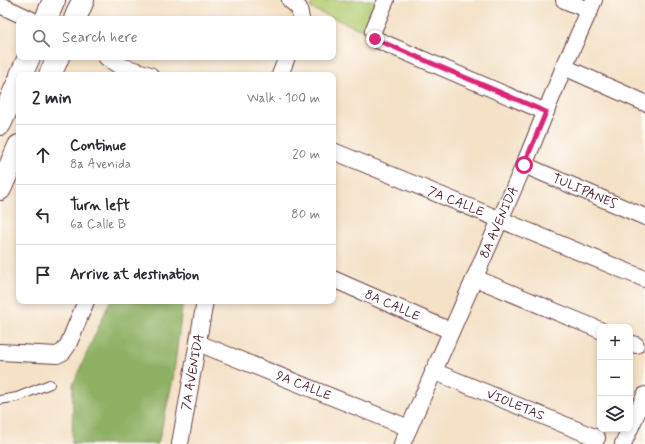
<!DOCTYPE html>
<html lang="en">
<head>
<meta charset="utf-8">
<style>
	:root { --surface:#fff; --page:#f2f2f3; --text:#2b2b33; --muted:#7c7c81; --line:#e1e1e2 }
	body { margin:0; font-family:Mynerve,sans-serif; background:var(--page); color:var(--text) }
	.controls { position:absolute; right:12px; bottom:12px; display:grid; overflow:hidden; border-radius:8px; box-shadow:0 2px 6px #0003 }
	.controls button { width:36px; height:36px; display:grid; place-items:center; padding:0; border:0; border-bottom:1px solid var(--line); background:var(--surface); color:var(--text); font:20px sans-serif }
	.stop { position:absolute; width:12px; height:12px; margin:-9px; border:3px solid #db2777; border-radius:50%; background:#fff }
	.stop.end { background:#db2777; border-color:#fff; box-shadow:0 1px 4px #0008 }
	.list { margin:0; padding:0; list-style:none }
	h2 { display:flex; justify-content:space-between; align-items:center; height:52px; margin:0; padding:0 16px; font-size:17px }
	h2 small { font-size:13px; font-weight:400; color:var(--muted) }
	.list li { display:grid; grid-template-columns:26px 1fr auto; gap:12px; align-items:center; box-sizing:border-box; height:60px; padding:0 16px; border-top:1px solid var(--line) }
	.list b { display:block; font-size:15px; white-space:nowrap }
	.list p { margin:0; font-size:13px; white-space:nowrap; color:var(--muted) }
	.list em { font-size:13px; font-style:normal; color:var(--muted) }
	.icon { flex:none; width:22px; height:22px; fill:none; stroke:currentColor; stroke-width:2; stroke-linecap:round; stroke-linejoin:round }
	.map { position:relative; flex:none; width:645px; height:444px; overflow:hidden }
	.search { position:absolute; background:var(--surface); box-shadow:0 2px 6px #0003; left:16px; top:16px; width:320px; height:44px; display:flex; align-items:center; gap:10px; box-sizing:border-box; padding:0 14px; border-radius:8px; color:var(--muted); font-size:15px }
	.panel { position:absolute; background:var(--surface); box-shadow:0 2px 6px #0003; left:16px; top:72px; width:320px; height:232px; border-radius:8px }
	.map>svg:first-child { display:block }
	.green { fill:#b3cc71; stroke:#7e764e }
	.forest { fill:#8eb063; stroke:#6c6847 }
	.lines { fill:none; stroke-linecap:round; stroke-linejoin:round }
	.service-casing { stroke:#643c42; stroke-width:10 }
	.minor-casing { stroke:#643c42; stroke-width:18 }
	.secondary-casing { stroke:#643c42; stroke-width:24 }
	.service { stroke:#fff; stroke-width:8 }
	.minor { stroke:#fff; stroke-width:16 }
	.secondary { stroke:#fff; stroke-width:22 }
	.route { stroke:#db2777; stroke-width:5 }
	.labels { text-anchor:middle; dominant-baseline:central; stroke-width:4; stroke-linejoin:round; paint-order:stroke }
	.street-label { font-size:13px; fill:#4a1f2b; stroke:#fdfcf7 }
</style>
</head>
<body>
<div class="map">
<svg width="645" height="444" viewBox="0 0 645 444">
	<rect width="100%" height="100%" fill="#fdfcf7"/>
	<filter id="ink" filterUnits="userSpaceOnUse"><feTurbulence type="fractalNoise" baseFrequency=".025" numOctaves="2"/><feDisplacementMap in="SourceGraphic" scale="8" xChannelSelector="R" yChannelSelector="G"/><feConvolveMatrix kernelMatrix="1 2 1 2 8 2 1 2 1" color-interpolation-filters="sRGB"/></filter>
	<filter id="wash" filterUnits="userSpaceOnUse"><feTurbulence type="fractalNoise" baseFrequency=".012" numOctaves="4" result="noise"/><feDisplacementMap in="SourceGraphic" scale="16" xChannelSelector="R" yChannelSelector="G"/><feGaussianBlur stdDeviation="0.9" result="paint"/><feColorMatrix in="noise" values="0 0 0 0 0 0 0 0 0 0 0 0 0 0 0 0 0 1.4 0 .05"/><feComposite in="paint" operator="in"/></filter>
	<g filter="url(#wash)">
		<rect width="100%" height="100%" fill="#f4e1c6"/>
		<!-- green -->
		<path class="green" d="M314 0H383L369 33 310 8Z"/>
		<!-- forest -->
		<path class="forest" d="M110 301H183L173 380 158 444H72L73 384Z"/>
	</g>
	<g filter="url(#ink)">
		<g class="lines">
			<defs>
				<path id="service" d="M0 400 17 397 50 384"/>
				<g id="minor">
					<path d="M290 0 299 8 301 19"/>
					<path d="M386 0 373 31 375 39 546 112"/>
					<path d="M564 0 590 11"/>
					<path d="M0 5 30 19"/>
					<path d="M106 57 118 65 150 75"/>
					<path d="M564 67 645 103"/>
					<path d="M280 75 287 57"/>
					<path id="s1" d="M333 151 645 279"/>
					<path id="s2" d="M524 165 645 217"/>
					<path d="M475 278 600 330"/>
					<path id="s3" d="M333 279 451 331"/>
					<path id="s4" d="M198 343 409 428"/>
					<path d="M630 343 636 345"/>
					<path d="M0 352 57 355 63 352 68 345 86 301"/>
					<path id="s5" d="M433 371 597 438"/>
					<path id="s6" d="M180 444 205 301"/>
					<path id="s7" d="M402 444 524 165 564 67 594 0"/>
					<path d="M623 444 645 395"/>
				</g>
				<path id="secondary" d="M46 19 54 0
					M75 19 83 0
					M21 75 29 57
					M50 75 58 57
					M0 124 19 81
					M0 189 19 146"/>
			</defs>
			<!-- service casing -->
			<use href="#service" class="service-casing"/>
			<!-- minor casing -->
			<use href="#minor" class="minor-casing"/>
			<!-- secondary casing -->
			<use href="#secondary" class="secondary-casing"/>
			<!-- service -->
			<use href="#service" class="service"/>
			<!-- minor -->
			<use href="#minor" class="minor"/>
			<!-- secondary -->
			<use href="#secondary" class="secondary"/>
		</g>
	</g>
	<g class="lines" filter="url(#ink)">
		<!-- route -->
		<path class="route" d="M375 39 546 112 524 165"/>
	</g>
	<g class="labels">
		<!-- street labels -->
		<g class="street-label">
			<text stroke="none"><textPath href="#s2" startOffset="66">TULIPANES</textPath></text>
			<text stroke="none"><textPath href="#s1" startOffset="133">7A CALLE</textPath></text>
			<text stroke="none"><textPath href="#s7" startOffset="242">8A AVENIDA</textPath></text>
			<text stroke="none"><textPath href="#s3" startOffset="65">8A CALLE</textPath></text>
			<text stroke="none"><textPath href="#s6" startOffset="73">7A AVENIDA</textPath></text>
			<text stroke="none"><textPath href="#s4" startOffset="114">9A CALLE</textPath></text>
			<text stroke="none"><textPath href="#s5" startOffset="89">VIOLETAS</textPath></text>
		</g>
	</g>
</svg>
<div class="controls">
<button>+</button>
<button>−</button>
<button><svg class="icon" aria-label="layers" viewBox="0 0 24 24"><path d="M12 4l9 5-9 5-9-5zM3 14l9 5 9-5"/></svg></button>
</div>
<div class="stop" style="left:524px;top:165px"></div>
<div class="stop end" style="left:375px;top:39px"></div>
<div class="search"><svg class="icon" aria-label="search" viewBox="0 0 24 24"><circle cx="10" cy="10" r="6"/><path d="M15 15l6 6"/></svg>Search here</div>
<section class="panel">
<h2>2 min<small>Walk · 100 m</small></h2>
<ul class="list">
<li><svg class="icon" aria-label="ahead" viewBox="0 0 24 24"><path d="M12 20V5M6 11l6-6 6 6"/></svg><div><b>Continue</b><p>8a Avenida</p></div><em>20 m</em></li>
<li><svg class="icon" aria-label="left" viewBox="0 0 24 24"><path d="M17 20v-9H6M10 6l-5 5 5 5"/></svg><div><b>Turn left</b><p>6a Calle B</p></div><em>80 m</em></li>
<li><svg class="icon" aria-label="arrive" viewBox="0 0 24 24"><path d="M6 21V4h12l-3 4 3 4H6"/></svg><div><b>Arrive at destination</b></div></li>
</ul>
</section>
</div>
</body>
</html>
